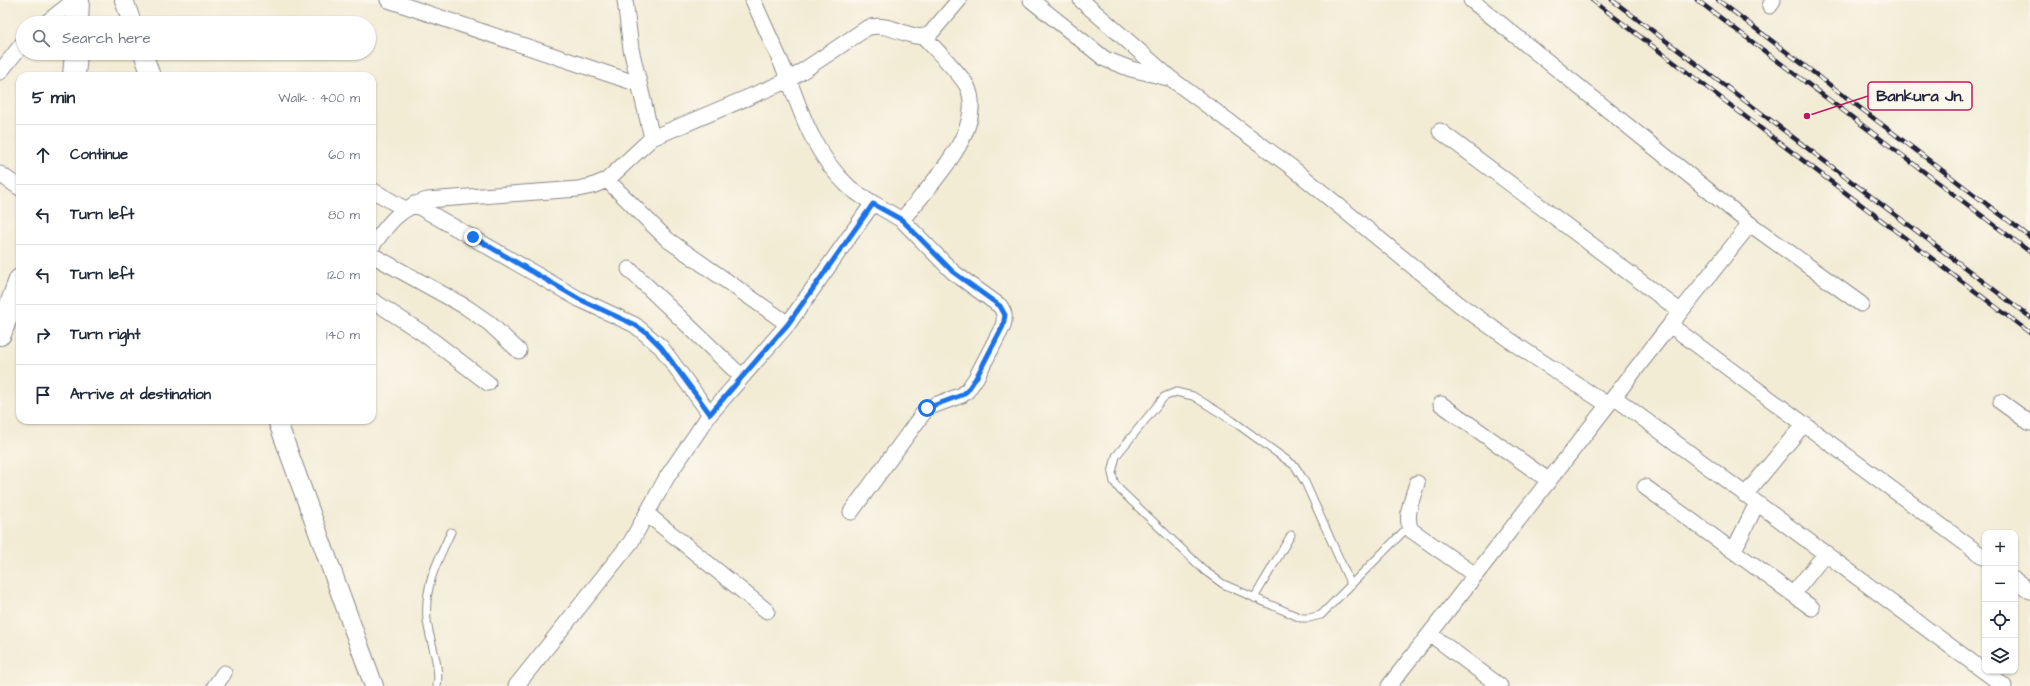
<!DOCTYPE html>
<html lang="en">
<head>
<meta charset="utf-8">
<style>
	:root { --surface:#fff; --page:#f6f6f7; --text:#1f2937; --muted:#747a83; --line:#e0e1e3 }
	body { margin:0; font-family:"Architects Daughter",sans-serif; background:var(--page); color:var(--text) }
	.controls { position:absolute; right:12px; bottom:12px; display:grid; overflow:hidden; border-radius:8px; box-shadow:0 1px 3px #0004 }
	.controls button { width:36px; height:36px; display:grid; place-items:center; padding:0; border:0; border-bottom:1px solid var(--line); background:var(--surface); color:var(--text); font:20px sans-serif }
	.stop { position:absolute; width:12px; height:12px; margin:-9px; border:3px solid #1a73e8; border-radius:50%; background:#fff }
	.stop.end { background:#1a73e8; border-color:#fff; box-shadow:0 1px 4px #0008 }
	.list { margin:0; padding:0; list-style:none }
	h2 { display:flex; justify-content:space-between; align-items:center; height:52px; margin:0; padding:0 16px; font-size:17px }
	h2 small { font-size:13px; font-weight:400; color:var(--muted) }
	.list li { display:grid; grid-template-columns:26px 1fr auto; gap:12px; align-items:center; box-sizing:border-box; height:60px; padding:0 16px; border-top:1px solid var(--line) }
	.list b { display:block; font-size:15px; white-space:nowrap }
	.list em { font-size:13px; font-style:normal; color:var(--muted) }
	.icon { flex:none; width:22px; height:22px; fill:none; stroke:currentColor; stroke-width:2; stroke-linecap:round; stroke-linejoin:round }
	.map { position:relative; flex:none; width:2030px; height:686px; overflow:hidden }
	.search { position:absolute; background:var(--surface); box-shadow:0 1px 3px #0004; left:16px; top:16px; width:360px; height:44px; display:flex; align-items:center; gap:10px; box-sizing:border-box; padding:0 14px; border-radius:22px; color:var(--muted); font-size:15px }
	.panel { position:absolute; background:var(--surface); box-shadow:0 1px 3px #0004; left:16px; top:72px; width:360px; height:352px; border-radius:12px }
	.map>svg:first-child { display:block }
	.lines { fill:none; stroke-linecap:round; stroke-linejoin:round }
	.service-casing { stroke:#8a8788; stroke-width:9 }
	.minor-casing { stroke:#8a8788; stroke-width:17 }
	.tertiary-casing { stroke:#8a8788; stroke-width:20 }
	.trunk-casing { stroke:#8a8788; stroke-width:24 }
	.service { stroke:#fff; stroke-width:7 }
	.minor { stroke:#fff; stroke-width:15 }
	.tertiary { stroke:#fff; stroke-width:18 }
	.trunk { stroke:#fff; stroke-width:22 }
	.rail-casing { stroke:#22223b; stroke-width:4.5 }
	.rail { stroke:#fbf7ec; stroke-width:3; stroke-dasharray:9; stroke-linecap:butt }
	.route { stroke:#1a73e8; stroke-width:5 }
	.leader { fill:none; stroke:#c2185b; stroke-width:1.5 }
	.callout-dot { fill:#c2185b; stroke:#fbf7ec; stroke-width:1.5 }
	.callout { fill:#fbf7ec; stroke:#c2185b; stroke-width:1.5 }
	.callout-label { font-size:16px; text-anchor:middle; font-weight:bold; fill:#22223b }
</style>
</head>
<body>
<div class="map">
<svg width="2030" height="686" viewBox="0 0 2030 686">
	<rect width="100%" height="100%" fill="#fbf7ec"/>
	<filter id="ink" filterUnits="userSpaceOnUse"><feTurbulence type="fractalNoise" baseFrequency=".025" numOctaves="2"/><feDisplacementMap in="SourceGraphic" scale="8" xChannelSelector="R" yChannelSelector="G"/><feConvolveMatrix kernelMatrix="1 2 1 2 8 2 1 2 1" color-interpolation-filters="sRGB"/></filter>
	<filter id="wash" filterUnits="userSpaceOnUse"><feTurbulence type="fractalNoise" baseFrequency=".012" numOctaves="4" result="noise"/><feDisplacementMap in="SourceGraphic" scale="16" xChannelSelector="R" yChannelSelector="G"/><feGaussianBlur stdDeviation="0.9" result="paint"/><feColorMatrix in="noise" values="0 0 0 0 0 0 0 0 0 0 0 0 0 0 0 0 0 1.4 0 .05"/><feComposite in="paint" operator="in"/></filter>
	<g filter="url(#wash)">
		<rect width="100%" height="100%" fill="#f2ecd5"/>
	</g>
	<g filter="url(#ink)">
		<g class="lines">
			<defs>
				<path id="service" d="M1351 585 1305 482 1295 466 1233 421 1193 396 1176 392 1164 397 1116 456 1112 473 1114 482 1120 490 1205 571 1223 584 1301 618H1309L1321 615 1409 526
					M1254 598 1291 535
					M437 686C441 665 429 640 427 620 424 586 437 562 451 532"/>
				<path id="minor" d="M388 0 638 84
					M625 0 631 49 652 138
					M1031 0 1105 59 1131 69 1168 78
					M1081 0 1170 78 1290 166 1460 305 1521 348 1608 405
					M1471 0 1750 224 1670 325
					M1770 6 1773 0
					M46 23 75 0
					M0 72 23 43
					M1440 131 1680 311
					M0 174 20 188
					M607 180 652 138 789 80 753 0
					M372 190 405 209
					M414 204 579 299 635 325 661 347 710 414
					M902 220C927 188 988 129 967 86 960 73 935 49 924 37
					M1750 224 1861 304
					M372 246C389 223 398 209 427 200L578 189 592 186 607 180 668 240 788 324 710 414 667 477 631 542 516 686
					M372 255 466 307 489 323 519 351
					M629 269 742 377
					M372 300 424 334 488 383
					M788 324 873 203C865 198 855 193 848 186 817 157 803 119 789 80L867 28C891 20 913 44 930 34L959 0
					M1614 397 2004 686
					M2001 402 2030 423
					M1441 404 1548 480
					M1417 483C1413 497 1404 516 1411 530L1475 575
					M1645 487 1812 608
					M1745 495 1803 425
					M851 512 927 408 962 395 967 391 976 378 1003 326C1005 318 1005 313 1000 306L953 272 902 220 873 203
					M647 514 767 611
					M1734 550 1757 503
					M2015 580 2030 591
					M1793 594 1826 553
					M1430 634 1500 686
					M215 686 224 673
					M1389 686 1670 325 1985 558"/>
				<path id="tertiary" d="M124 0 132 23
					M143 53 151 76
					M277 420 374 686"/>
				<path id="trunk" d="M77 23 78 0
					M74 76 76 53
					M0 334 20 280"/>
			</defs>
			<!-- service casing -->
			<use href="#service" class="service-casing"/>
			<!-- minor casing -->
			<use href="#minor" class="minor-casing"/>
			<!-- tertiary casing -->
			<use href="#tertiary" class="tertiary-casing"/>
			<!-- trunk casing -->
			<use href="#trunk" class="trunk-casing"/>
			<!-- service -->
			<use href="#service" class="service"/>
			<!-- minor -->
			<use href="#minor" class="minor"/>
			<!-- tertiary -->
			<use href="#tertiary" class="tertiary"/>
			<!-- trunk -->
			<use href="#trunk" class="trunk"/>
			<defs>
				<path id="rail" d="M1592 0 2030 333
					M1612 0 2030 317
					M1697 0 2030 252
					M1718 0 2030 237"/>
			</defs>
			<!-- rail casing -->
			<use href="#rail" class="rail-casing"/>
			<!-- rail -->
			<use href="#rail" class="rail"/>
		</g>
	</g>
	<g class="lines" filter="url(#ink)">
		<!-- route -->
		<path class="route" d="M473 237 579 299 635 325 647 333 661 347 710 414 788 324 873 204 902 220 953 272 1000 306 1005 315 1003 326 976 378 967 391 962 395 927 408"/>
	</g>
	<!-- callouts -->
	<path class="leader" d="M1807 116L1868 96"/>
	<circle class="callout-dot" cx="1807" cy="116" r="4"/>
	<rect class="callout" x="1868" y="82" width="104" height="28" rx="4"/>
	<g class="callout-label">
		<text x="1920" y="101">Bankura Jn.</text>
	</g>
</svg>
<div class="controls">
<button>+</button>
<button>−</button>
<button><svg class="icon" aria-label="locate" viewBox="0 0 24 24"><circle cx="12" cy="12" r="6"/><path d="M12 2v4M12 18v4M2 12h4M18 12h4"/></svg></button>
<button><svg class="icon" aria-label="layers" viewBox="0 0 24 24"><path d="M12 4l9 5-9 5-9-5zM3 14l9 5 9-5"/></svg></button>
</div>
<div class="stop" style="left:927px;top:408px"></div>
<div class="stop end" style="left:473px;top:237px"></div>
<div class="search"><svg class="icon" aria-label="search" viewBox="0 0 24 24"><circle cx="10" cy="10" r="6"/><path d="M15 15l6 6"/></svg>Search here</div>
<section class="panel">
<h2>5 min<small>Walk · 400 m</small></h2>
<ul class="list">
<li><svg class="icon" aria-label="ahead" viewBox="0 0 24 24"><path d="M12 20V5M6 11l6-6 6 6"/></svg><div><b>Continue</b></div><em>60 m</em></li>
<li><svg class="icon" aria-label="left" viewBox="0 0 24 24"><path d="M17 20v-9H6M10 6l-5 5 5 5"/></svg><div><b>Turn left</b></div><em>80 m</em></li>
<li><svg class="icon" aria-label="left" viewBox="0 0 24 24"><path d="M17 20v-9H6M10 6l-5 5 5 5"/></svg><div><b>Turn left</b></div><em>120 m</em></li>
<li><svg class="icon" aria-label="right" viewBox="0 0 24 24"><path d="M7 20v-9h11M14 6l5 5-5 5"/></svg><div><b>Turn right</b></div><em>140 m</em></li>
<li><svg class="icon" aria-label="arrive" viewBox="0 0 24 24"><path d="M6 21V4h12l-3 4 3 4H6"/></svg><div><b>Arrive at destination</b></div></li>
</ul>
</section>
</div>
</body>
</html>
